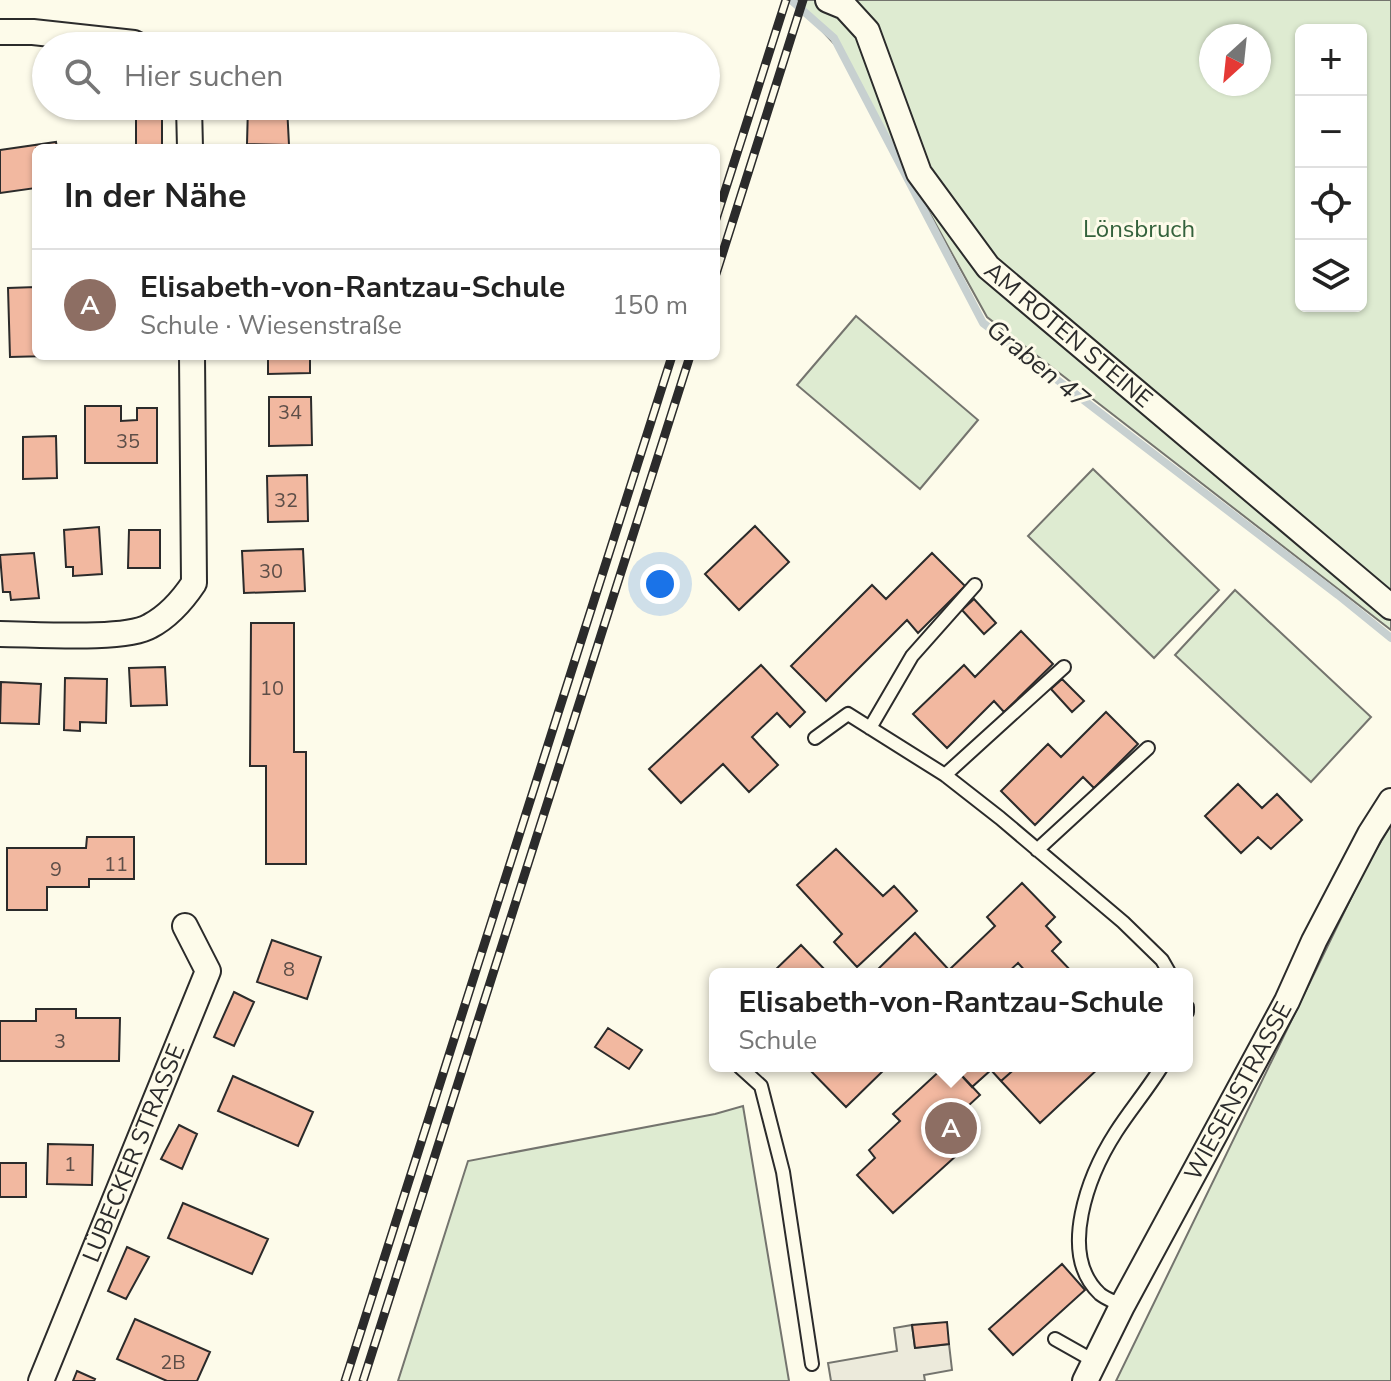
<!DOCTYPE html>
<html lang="de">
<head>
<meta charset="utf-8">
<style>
	:root { --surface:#fff; --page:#f2f2f2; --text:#222; --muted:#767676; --line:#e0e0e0; --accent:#0b8043 }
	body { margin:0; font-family:"Nunito Sans",sans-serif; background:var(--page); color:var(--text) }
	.controls { position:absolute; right:24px; top:24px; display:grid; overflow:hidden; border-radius:12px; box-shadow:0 2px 6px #0004 }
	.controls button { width:72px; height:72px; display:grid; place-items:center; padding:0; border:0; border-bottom:2px solid var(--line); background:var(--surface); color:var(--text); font:40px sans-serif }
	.compass { position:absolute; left:1199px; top:24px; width:72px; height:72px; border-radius:50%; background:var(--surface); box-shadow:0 2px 6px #0004; rotate:207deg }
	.you { position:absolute; left:660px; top:584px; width:28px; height:28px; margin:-20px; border:6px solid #fff; border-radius:50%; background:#1a73e8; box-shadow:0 0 0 12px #1a73e833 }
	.badge { display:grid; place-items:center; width:52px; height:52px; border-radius:50%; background:var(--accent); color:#fff; font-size:26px; font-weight:700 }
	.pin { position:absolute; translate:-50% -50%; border:4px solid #fff; box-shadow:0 2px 8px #0006 }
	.popup { position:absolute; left:709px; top:968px; width:484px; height:104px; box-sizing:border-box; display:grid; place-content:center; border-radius:12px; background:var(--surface); filter:drop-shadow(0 2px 6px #0005); font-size:26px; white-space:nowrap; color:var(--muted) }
	.popup b { font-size:30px; color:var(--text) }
	.popup::after { content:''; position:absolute; left:50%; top:100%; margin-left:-16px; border:16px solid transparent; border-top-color:var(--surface) }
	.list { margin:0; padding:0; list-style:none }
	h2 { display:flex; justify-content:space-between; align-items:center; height:104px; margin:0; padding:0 32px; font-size:34px }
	h2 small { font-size:26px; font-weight:400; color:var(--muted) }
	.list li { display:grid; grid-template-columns:52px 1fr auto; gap:24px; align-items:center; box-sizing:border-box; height:112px; padding:0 32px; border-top:2px solid var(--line) }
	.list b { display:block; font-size:30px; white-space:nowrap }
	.list p { margin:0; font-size:26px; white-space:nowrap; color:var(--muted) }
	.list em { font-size:26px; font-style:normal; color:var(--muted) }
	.icon { flex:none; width:44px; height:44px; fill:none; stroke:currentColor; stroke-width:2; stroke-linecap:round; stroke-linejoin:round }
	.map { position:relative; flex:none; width:1391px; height:1381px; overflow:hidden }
	.search { position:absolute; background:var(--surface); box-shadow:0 2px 6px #0004; left:32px; top:32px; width:688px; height:88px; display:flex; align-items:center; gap:20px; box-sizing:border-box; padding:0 28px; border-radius:44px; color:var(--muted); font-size:30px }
	.panel { position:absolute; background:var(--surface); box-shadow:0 2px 6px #0004; left:32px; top:144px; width:688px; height:216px; border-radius:12px }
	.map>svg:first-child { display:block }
	.green { fill:#deebd1; stroke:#74746e; stroke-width:2; fill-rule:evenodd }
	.parking { fill:#eceadb; stroke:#74746e; stroke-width:2 }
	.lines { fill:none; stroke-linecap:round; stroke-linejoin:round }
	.stream { stroke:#c7d0d0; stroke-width:8 }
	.building { fill:#f2b8a0; stroke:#2b2b2b; stroke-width:2 }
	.lane-casing { stroke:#2b2b2b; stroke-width:16 }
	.street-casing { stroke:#2b2b2b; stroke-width:28 }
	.lane { stroke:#fdfbea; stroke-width:12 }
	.street { stroke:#fdfbea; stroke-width:24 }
	.rail-casing { stroke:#2b2b2b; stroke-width:9 }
	.rail { stroke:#fdfbea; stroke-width:6; stroke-dasharray:18; stroke-linecap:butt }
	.labels { text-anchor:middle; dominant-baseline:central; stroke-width:6; stroke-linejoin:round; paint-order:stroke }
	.number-label { font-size:20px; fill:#5d4e48 }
	.park-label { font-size:24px; fill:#34623c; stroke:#fdfbea }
	.street-label { font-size:24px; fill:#2b2b2b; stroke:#fdfbea }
	.water-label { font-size:26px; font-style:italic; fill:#2b2b2b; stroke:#fdfbea }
</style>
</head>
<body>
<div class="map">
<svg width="1391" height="1381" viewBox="0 0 1391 1381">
	<rect width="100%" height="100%" fill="#fdfbea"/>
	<!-- green -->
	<path class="green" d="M787 0H1391V630L987 317 839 49 813 21ZM1301 30H1361V306H1301ZM1211 36H1259V84H1211Z
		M856 316 978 420 920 489 797 385Z
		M1093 469 1219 590 1154 658 1028 536Z
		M1235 590 1371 717 1311 782 1175 655Z
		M1391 825V1381H1116L1368 863Z
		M743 1106 789 1381H398L468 1161 715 1114Z"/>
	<!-- parking -->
	<path class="parking" d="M912 1325 915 1348 949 1344 952 1370 924 1375 925 1381H831L828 1363 897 1351 894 1328Z"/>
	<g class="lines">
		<!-- stream -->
		<path class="stream" d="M791 0 834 38 983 323 1338 595 1391 638"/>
	</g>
	<!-- building -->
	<path class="building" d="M248 106H287L289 145 247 144Z
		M136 119H162V148H136Z
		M56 142 57 148H36V188L0 193V150Z
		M36 287V356H48L10 357 8 288Z
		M268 356H310V373L268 374Z
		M269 397H311L312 445 269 446Z
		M85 406H121V421L137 420V408H157V463H85Z
		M56 436 57 478 23 479V437Z
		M307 475 308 521 268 522 267 476Z
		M755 526 789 562 739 610 705 574Z
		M99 527 102 574 73 576V567H66L64 530Z
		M129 530H160V568H128Z
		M303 549 305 591 244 593 242 551Z
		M34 553 39 598 11 600 10 592H3L0 555Z
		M932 553 965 586 918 633 907 620 826 701 791 666 872 585 886 599Z
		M974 599 996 623 984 634 962 610Z
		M251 623H294V752H306V864H266V766H250Z
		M1021 631 1053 664 1004 712 994 701 947 748 913 714 964 665 975 677Z
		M761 665 805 712 790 727 777 713 752 737 778 765 749 792 723 764 681 803 649 769Z
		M165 667 167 705 131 706 129 668Z
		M65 678 107 679 106 723 80 722V731L64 730Z
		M1062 679 1084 701 1072 712 1051 689Z
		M1 682 41 684 39 724 0 723Z
		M1106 712 1138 744 1094 788 1083 777 1035 825 1001 791 1048 744 1061 757Z
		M1238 784 1262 808 1277 794 1302 820 1271 849 1258 837 1241 853 1205 816Z
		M87 837H134V879H89V887H47V910H7V848H86Z
		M836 849 883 896 894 886 917 911 857 967 834 942 842 934 797 885Z
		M1022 883 1055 917 1046 926 1061 942 1052 951 1074 974H1028L1018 963 1006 974H873L915 933 949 970 995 926 987 917Z
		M272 940 321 957 307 999 257 982Z
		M801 945 829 974H771Z
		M234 992 254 1002 234 1046 214 1037Z
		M36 1009H76V1018H120L119 1061H0V1021H36Z
		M608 1028 642 1050 629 1069 595 1047Z
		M806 1066H888L846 1107Z
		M945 1066H953L980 1095 968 1106 977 1116 946 1144 957 1155 893 1213 857 1175 875 1158 869 1150 900 1121 893 1114Z
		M966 1066H1018L1001 1081 991 1070 972 1087 959 1073Z
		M1018 1066H1101L1040 1123 1001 1081Z
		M233 1076 313 1112 298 1146 218 1111Z
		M179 1125 197 1134 182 1169 161 1159Z
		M48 1144 93 1145 92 1185 47 1184Z
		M0 1163H26V1197H0Z
		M183 1203 268 1239 252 1274 168 1238Z
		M127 1247 149 1257 126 1299 108 1291Z
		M1062 1264 1085 1290 1013 1355 989 1329Z
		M135 1319 210 1352 197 1381H167L117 1359Z
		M947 1322 949 1344 915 1348 912 1325Z
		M77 1371 95 1379 94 1381H73Z"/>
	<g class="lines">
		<defs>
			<path id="lane" d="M870 728 912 656 975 585
				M815 738 848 714 945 775 1000 818 1123 922 1162 960 1170 974
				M945 775 1064 667
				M1037 850 1148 748
				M1187 1007V1012
				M740 1067 761 1086 783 1172 812 1364
				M1122 1306C1116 1302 1106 1299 1100 1294 1057 1254 1089 1174 1116 1132 1130 1110 1148 1089 1162 1066
				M1055 1339 1094 1361"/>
			<g id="street">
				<path id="s1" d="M828 0 845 7 867 31 919 173 988 267 1391 607"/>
				<path d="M0 32H33L134 43 140 46"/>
				<path d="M189 106 190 148"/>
				<path d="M0 634C32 634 125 641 150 626 169 616 182 601 194 583L192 356"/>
				<path id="s2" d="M41 1381 208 971 185 926"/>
				<path id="s3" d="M1085 1381 1122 1306 1287 1001 1314 941 1370 834 1391 801"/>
			</g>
		</defs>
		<!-- lane casing -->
		<use href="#lane" class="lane-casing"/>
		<!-- street casing -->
		<use href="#street" class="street-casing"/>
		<!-- lane -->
		<use href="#lane" class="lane"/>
		<!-- street -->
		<use href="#street" class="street"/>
		<defs>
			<path id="rail" d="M716 219 786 0
				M716 274 803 0
				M345 1381 672 356
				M363 1381 690 356"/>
		</defs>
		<!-- rail casing -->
		<use href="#rail" class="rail-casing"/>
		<!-- rail -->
		<use href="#rail" class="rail"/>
	</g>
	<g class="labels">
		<!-- number labels -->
		<g class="number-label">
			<text x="290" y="412">34</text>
			<text x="128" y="441">35</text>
			<text x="286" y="500">32</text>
			<text x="271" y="571">30</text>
			<text x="272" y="688">10</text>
			<text x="116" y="864">11</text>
			<text x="56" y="869">9</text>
			<text x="289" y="969">8</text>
			<text x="60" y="1041">3</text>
			<text x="70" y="1164">1</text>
			<text x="173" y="1362">2B</text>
		</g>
		<!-- park labels -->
		<g class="park-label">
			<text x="1139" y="229">Lönsbruch</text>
		</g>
		<!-- street labels -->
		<g class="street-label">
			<text stroke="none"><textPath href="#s1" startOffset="424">AM ROTEN STEINE</textPath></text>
			<text stroke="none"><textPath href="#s3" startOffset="328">WIESENSTRASSE</textPath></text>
			<text stroke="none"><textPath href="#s2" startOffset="246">LÜBECKER STRASSE</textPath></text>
		</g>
		<!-- water labels -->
		<g class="water-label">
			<text transform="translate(1038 364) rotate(39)">Graben 47</text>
		</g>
	</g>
</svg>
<div class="controls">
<button>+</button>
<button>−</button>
<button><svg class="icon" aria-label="locate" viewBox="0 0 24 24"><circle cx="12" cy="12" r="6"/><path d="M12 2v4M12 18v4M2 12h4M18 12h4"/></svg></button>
<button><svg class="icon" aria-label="layers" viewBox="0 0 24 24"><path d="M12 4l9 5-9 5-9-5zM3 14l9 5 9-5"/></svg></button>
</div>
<svg class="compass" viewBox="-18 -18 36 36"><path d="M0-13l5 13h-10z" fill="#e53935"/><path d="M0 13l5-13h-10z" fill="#767676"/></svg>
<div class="you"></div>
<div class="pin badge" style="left:951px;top:1128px;background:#8d6e63">A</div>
<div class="popup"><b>Elisabeth-von-Rantzau-Schule</b>Schule</div>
<div class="search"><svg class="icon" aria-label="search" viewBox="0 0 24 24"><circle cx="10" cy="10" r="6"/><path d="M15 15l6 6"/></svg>Hier suchen</div>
<section class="panel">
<h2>In der Nähe<small></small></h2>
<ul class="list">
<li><span class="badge" style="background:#8d6e63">A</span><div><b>Elisabeth-von-Rantzau-Schule</b><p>Schule · Wiesenstraße</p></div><em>150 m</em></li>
</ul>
</section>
</div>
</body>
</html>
